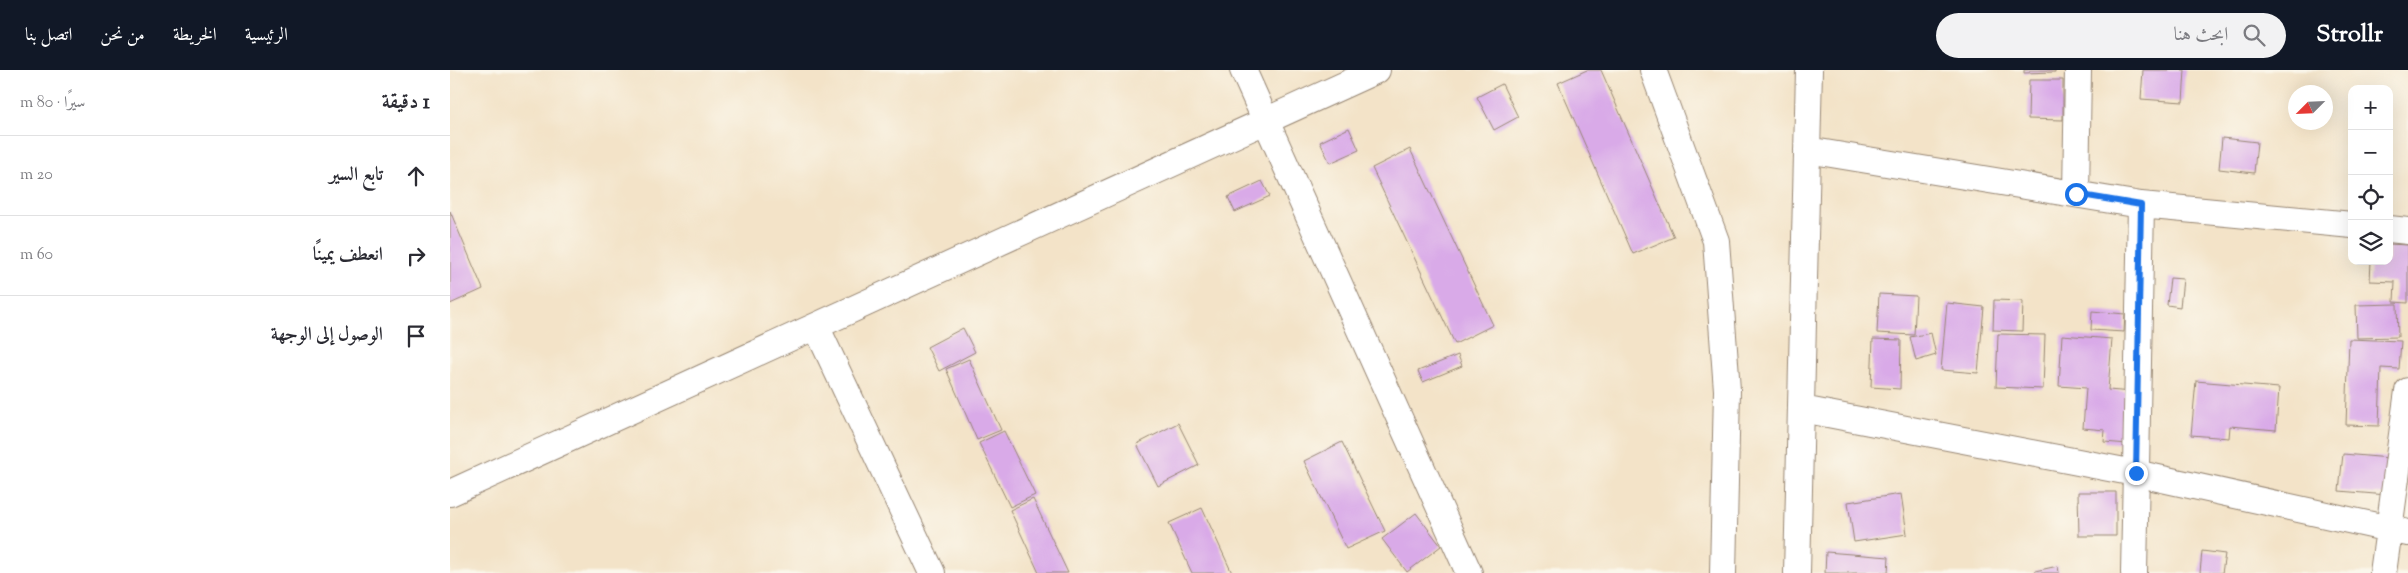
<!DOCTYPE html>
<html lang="ar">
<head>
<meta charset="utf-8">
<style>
	:root { --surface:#fff; --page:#f2f2f3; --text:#2b2b33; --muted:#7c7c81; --line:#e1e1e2; --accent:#111827 }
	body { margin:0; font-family:"Sorts Mill Goudy",Amiri,serif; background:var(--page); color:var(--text); direction:rtl }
	.controls { position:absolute; right:15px; top:15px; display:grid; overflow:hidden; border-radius:10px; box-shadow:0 5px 20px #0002 }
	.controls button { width:45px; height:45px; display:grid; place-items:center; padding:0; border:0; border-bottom:1px solid var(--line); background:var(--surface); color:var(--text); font:25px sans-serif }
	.compass { position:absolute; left:1838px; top:15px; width:45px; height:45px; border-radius:50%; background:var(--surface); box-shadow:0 5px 20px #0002; rotate:246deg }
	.stop { position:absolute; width:15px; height:15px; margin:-11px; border:4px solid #1a73e8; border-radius:50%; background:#fff }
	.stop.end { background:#1a73e8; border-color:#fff; box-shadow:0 1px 5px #0008 }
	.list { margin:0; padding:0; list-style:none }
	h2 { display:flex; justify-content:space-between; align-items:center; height:65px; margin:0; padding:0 20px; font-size:21px }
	h2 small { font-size:16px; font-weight:400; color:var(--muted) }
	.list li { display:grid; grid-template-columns:32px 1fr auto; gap:15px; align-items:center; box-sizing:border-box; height:80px; padding:0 20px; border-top:1px solid var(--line) }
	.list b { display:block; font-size:19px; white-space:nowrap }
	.list em { font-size:16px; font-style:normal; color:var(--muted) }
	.icon { flex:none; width:28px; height:28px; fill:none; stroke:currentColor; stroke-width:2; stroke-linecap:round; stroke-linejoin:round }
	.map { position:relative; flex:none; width:1958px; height:503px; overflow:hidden; direction:ltr }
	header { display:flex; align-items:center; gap:30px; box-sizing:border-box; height:70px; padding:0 25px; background:var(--accent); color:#fff }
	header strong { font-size:24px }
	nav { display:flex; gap:28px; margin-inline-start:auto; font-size:18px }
	.search { width:350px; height:45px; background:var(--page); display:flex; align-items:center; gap:12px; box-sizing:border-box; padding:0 18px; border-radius:28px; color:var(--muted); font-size:19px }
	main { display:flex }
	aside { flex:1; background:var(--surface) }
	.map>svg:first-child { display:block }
	.building { fill:#d9aae8 }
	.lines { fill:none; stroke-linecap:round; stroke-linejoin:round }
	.street-casing { stroke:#978673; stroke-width:28 }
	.street { stroke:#fff; stroke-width:26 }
	.route { stroke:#1a73e8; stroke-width:6 }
</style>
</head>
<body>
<header>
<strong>Strollr</strong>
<div class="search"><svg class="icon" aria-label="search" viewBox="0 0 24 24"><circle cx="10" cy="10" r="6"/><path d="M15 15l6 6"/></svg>ابحث هنا</div>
<nav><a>الرئيسية</a><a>الخريطة</a><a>من نحن</a><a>اتصل بنا</a></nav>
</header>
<main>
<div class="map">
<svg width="1958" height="503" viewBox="0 0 1958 503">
	<rect width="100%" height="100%" fill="#fbf7ec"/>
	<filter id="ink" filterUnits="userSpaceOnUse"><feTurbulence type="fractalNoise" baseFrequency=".02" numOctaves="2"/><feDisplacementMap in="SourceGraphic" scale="10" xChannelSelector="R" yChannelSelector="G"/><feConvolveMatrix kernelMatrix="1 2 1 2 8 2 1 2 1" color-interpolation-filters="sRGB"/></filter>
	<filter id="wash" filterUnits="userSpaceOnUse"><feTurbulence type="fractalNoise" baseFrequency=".0096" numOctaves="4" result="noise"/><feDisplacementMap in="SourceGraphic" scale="20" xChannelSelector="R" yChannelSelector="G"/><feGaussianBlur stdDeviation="1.12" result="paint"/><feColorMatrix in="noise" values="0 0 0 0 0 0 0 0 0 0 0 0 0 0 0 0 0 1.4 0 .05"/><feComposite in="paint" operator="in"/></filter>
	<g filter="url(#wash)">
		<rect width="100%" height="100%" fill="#f3e3c8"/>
		<g id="blocks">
			<!-- building -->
			<path class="building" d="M1137 0H1151L1224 167 1183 184 1108 13Z
				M1574 0H1605V2L1574 3Z
				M1693 0H1735L1733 32 1691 29Z
				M1579 10H1613V50L1578 49Z
				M1052 14 1068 47 1044 60 1027 27Z
				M899 58 909 80 880 93 870 72Z
				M1772 68 1807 72 1804 103 1769 99Z
				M960 79 1043 255 1005 274 922 98Z
				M812 111 820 126 785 142 778 127Z
				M0 141 33 219 0 234Z
				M1939 174 1958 175V233L1944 232 1945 212 1920 211 1921 191H1939Z
				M1720 208 1733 209 1730 237 1717 235Z
				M1429 224 1466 226 1464 265 1427 263Z
				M1544 230 1573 231 1572 261 1543 260Z
				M1497 233 1534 237 1528 303 1491 300Z
				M1947 234 1948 267 1907 268 1906 235Z
				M1642 241 1675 244 1674 262 1641 260Z
				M513 258 525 282 489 301 477 277Z
				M1481 263 1486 285 1466 291 1460 267Z
				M1548 264 1595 265 1593 319 1546 317Z
				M1612 265 1662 269 1658 320 1682 322 1678 374 1654 372 1655 360 1633 358 1636 318 1609 316Z
				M1423 269 1451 270 1450 319 1421 317Z
				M1899 269 1951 271 1949 299 1931 298 1929 356 1896 355Z
				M1008 285 1012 296 973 312 968 301Z
				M519 289 551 360 527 370 496 299Z
				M1746 311 1829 318 1826 360 1780 356 1779 368 1741 365Z
				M728 353 749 395 708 416 687 374Z
				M554 361 585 425 560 437 529 373Z
				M892 372 935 461 896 479 854 391Z
				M1893 384 1940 388 1937 425 1889 421Z
				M1628 422H1666V466H1629Z
				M1451 424 1457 464 1404 472 1398 432Z
				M583 429 618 503H589L560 440Z
				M752 438 782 503H742L719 453Z
				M966 443 991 476 957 502 932 469Z
				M1752 481 1775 484 1772 503H1750Z
				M1376 482 1439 487 1438 503H1375Z
				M1608 496 1609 503H1586L1585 501Z"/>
		</g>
	</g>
	<g filter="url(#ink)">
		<use href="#blocks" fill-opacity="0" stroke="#978673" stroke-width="1"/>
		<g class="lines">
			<defs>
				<path id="street" d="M793 0 1019 503
					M1203 0 1266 171 1277 320 1273 503
					M1357 80 1691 135 1902 155
					M1626 124 1628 0
					M1939 159 1958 161
					M366 256 482 503
					M1352 339 1685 403 1958 463
					M0 423 927 0
					M1347 503 1359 0
					M1684 503 1691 135
					M1933 503 1958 321"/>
			</defs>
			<!-- street casing -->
			<use href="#street" class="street-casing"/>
			<!-- street -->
			<use href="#street" class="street"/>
		</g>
	</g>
	<g class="lines" filter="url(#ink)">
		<!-- route -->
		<path class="route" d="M1626 124 1691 135 1686 403"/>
	</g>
</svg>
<div class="controls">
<button>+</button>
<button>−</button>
<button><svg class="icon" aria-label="locate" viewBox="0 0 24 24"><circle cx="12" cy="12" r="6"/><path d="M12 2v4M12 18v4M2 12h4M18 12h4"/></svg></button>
<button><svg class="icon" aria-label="layers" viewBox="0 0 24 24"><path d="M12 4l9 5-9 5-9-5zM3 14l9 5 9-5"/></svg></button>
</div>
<svg class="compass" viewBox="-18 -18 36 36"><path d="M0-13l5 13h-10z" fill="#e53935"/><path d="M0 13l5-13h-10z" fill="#7c7c81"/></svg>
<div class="stop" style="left:1626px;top:124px"></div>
<div class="stop end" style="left:1686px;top:403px"></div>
</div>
<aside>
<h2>1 دقيقة<small>سيرًا · 80 m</small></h2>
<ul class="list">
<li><svg class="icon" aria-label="ahead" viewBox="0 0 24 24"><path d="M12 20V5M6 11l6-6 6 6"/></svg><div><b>تابع السير</b></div><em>20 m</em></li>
<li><svg class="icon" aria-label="right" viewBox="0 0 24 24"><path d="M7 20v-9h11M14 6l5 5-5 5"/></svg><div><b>انعطف يمينًا</b></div><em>60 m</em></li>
<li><svg class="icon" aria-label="arrive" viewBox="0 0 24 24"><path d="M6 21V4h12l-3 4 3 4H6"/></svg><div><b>الوصول إلى الوجهة</b></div></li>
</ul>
</aside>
</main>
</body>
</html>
